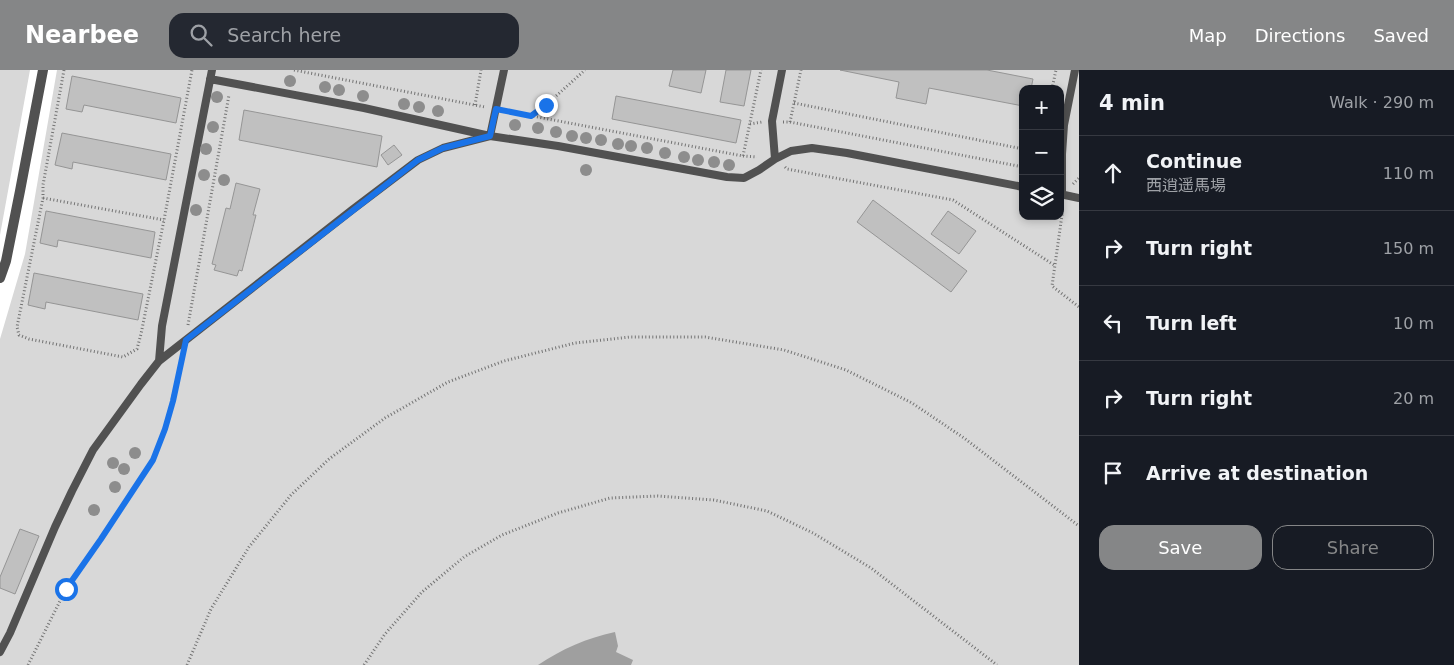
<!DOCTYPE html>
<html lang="en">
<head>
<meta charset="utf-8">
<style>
	:root { --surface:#171b24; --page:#242831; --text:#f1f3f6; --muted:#9ea1a6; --line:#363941; --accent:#858687 }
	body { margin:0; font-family:"DejaVu Sans","Noto Sans JP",sans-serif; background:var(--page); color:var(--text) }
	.controls { position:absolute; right:15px; top:15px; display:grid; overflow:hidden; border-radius:10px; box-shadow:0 2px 8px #0003 }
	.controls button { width:45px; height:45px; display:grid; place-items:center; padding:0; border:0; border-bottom:1px solid var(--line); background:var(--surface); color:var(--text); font:25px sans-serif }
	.stop { position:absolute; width:15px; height:15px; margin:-11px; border:4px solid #1a73e8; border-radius:50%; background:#fff }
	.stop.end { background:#1a73e8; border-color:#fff; box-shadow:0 1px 5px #0008 }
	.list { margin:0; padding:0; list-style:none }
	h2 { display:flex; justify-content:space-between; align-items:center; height:65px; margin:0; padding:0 20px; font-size:21px }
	h2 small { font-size:16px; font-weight:400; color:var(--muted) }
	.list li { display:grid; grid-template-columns:32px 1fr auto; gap:15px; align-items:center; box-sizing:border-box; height:75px; padding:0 20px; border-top:1px solid var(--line) }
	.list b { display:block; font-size:19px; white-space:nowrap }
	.list p { margin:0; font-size:16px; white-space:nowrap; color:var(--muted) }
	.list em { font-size:16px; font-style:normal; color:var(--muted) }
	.actions { display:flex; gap:10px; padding:15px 20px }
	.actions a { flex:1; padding:11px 0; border:1px solid var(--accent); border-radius:15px; text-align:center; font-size:18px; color:var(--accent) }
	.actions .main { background:var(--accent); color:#fff }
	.icon { flex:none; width:28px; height:28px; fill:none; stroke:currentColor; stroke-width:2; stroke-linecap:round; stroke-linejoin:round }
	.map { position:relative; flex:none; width:1079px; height:595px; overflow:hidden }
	header { display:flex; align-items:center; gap:30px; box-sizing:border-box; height:70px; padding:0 25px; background:var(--accent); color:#fff }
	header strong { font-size:24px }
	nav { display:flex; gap:28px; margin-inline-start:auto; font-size:18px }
	.search { width:350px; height:45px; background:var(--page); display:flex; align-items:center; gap:12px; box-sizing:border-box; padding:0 18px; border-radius:15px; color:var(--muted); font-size:19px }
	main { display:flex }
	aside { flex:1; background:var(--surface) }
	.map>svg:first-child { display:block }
	.green { fill:#d8d8d8; fill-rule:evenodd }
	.water { fill:#9f9f9f }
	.building { fill:#c0c0c0; stroke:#959595 }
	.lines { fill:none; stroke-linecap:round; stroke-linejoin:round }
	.path { stroke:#737373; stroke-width:3; stroke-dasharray:1 2.5; stroke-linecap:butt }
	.service { stroke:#515151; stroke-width:8 }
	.tertiary { stroke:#515151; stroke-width:10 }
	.tree { fill:#8d8d8d }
	.route { stroke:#1a73e8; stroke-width:6 }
</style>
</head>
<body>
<header>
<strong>Nearbee</strong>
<div class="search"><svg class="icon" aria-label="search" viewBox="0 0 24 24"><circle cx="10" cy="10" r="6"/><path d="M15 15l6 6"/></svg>Search here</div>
<nav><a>Map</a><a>Directions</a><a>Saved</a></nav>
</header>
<main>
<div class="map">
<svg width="1079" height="595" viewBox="0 0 1079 595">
	<rect width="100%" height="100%" fill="#fff"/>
	<!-- green -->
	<path class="green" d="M0 0H30L0 165Z
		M57 0H1079V595H0V269L25 184ZM1023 19H1060V146H1023Z"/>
	<!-- water -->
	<path class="water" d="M615 562 618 576 616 582 633 590 631 595H538C562 579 587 568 615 562Z"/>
	<!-- building -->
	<path class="building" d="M673 0H706L701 23 669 16Z
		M726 0H751L744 36 720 32Z
		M840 0H987L1033 9 1031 19H1023V36L929 18 926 34 896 28 899 12Z
		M72 6 181 28 176 53 84 35 82 42 66 39Z
		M616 26 741 50 736 73 612 49Z
		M244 40 382 66 377 97 239 70Z
		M62 63 171 84 166 110 73 92 72 99 55 95Z
		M394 75 402 85 388 95 381 85Z
		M236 113 260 119 253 145H256L242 201 239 200 237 206 214 200 216 195 212 194 226 138 230 139Z
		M873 130 967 201 951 222 857 152Z
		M46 141 155 162 151 188 58 170 57 177 40 173Z
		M948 141 976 161 959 184 931 164Z
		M34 203 143 224 138 250 46 232 45 239 28 235Z
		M20 459 39 466 15 524 0 518V507Z"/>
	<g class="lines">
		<!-- path -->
		<path class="path" d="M64 0 43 115V128L17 257 19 265 29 269 123 287 137 279 141 264 164 150 192 0
			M294 0 485 37
			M1052 19 1056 0
			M794 33 1023 79
			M475 35 481 0
			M506 41 743 86 761 0
			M532 46 546 35 585 0
			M783 52H790L1023 97
			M790 52 801 0
			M750 54 762 52
			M743 86 757 87
			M785 97 787 99 953 130 1054 195
			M1073 114 1079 108
			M43 128 164 150
			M1062 134V145L1052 216 1079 237
			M188 255 229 25
			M28 595 66 519 101 469 153 390 165 359 182 288
			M187 595 211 539 249 477 291 425 329 389 385 348 448 312 504 291 575 273 630 267H705L784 280 846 300 912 333 964 368 1079 456
			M364 595 385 564 422 522 464 487 502 465 558 443 610 428 658 426 714 430 767 441 813 463 871 498 997 595"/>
		<!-- service -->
		<path class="service" d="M782 0 772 51 775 89 791 81 812 78 847 83 1023 117
			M210 9 364 38 490 66 504 0
			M1060 124 1079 128
			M1062 124V84L1064 55 1075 0
			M159 291 162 256 212 0
			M0 582 10 563 55 457 72 421 93 380 141 314 159 291 352 140 418 90 443 78 490 66 558 76 727 107 744 108 759 100 775 89"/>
		<!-- tertiary -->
		<path class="tertiary" d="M0 208 6 191 20 121 43 0"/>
	</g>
	<!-- trees -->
	<g class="tree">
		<circle cx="290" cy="11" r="6"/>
		<circle cx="325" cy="17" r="6"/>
		<circle cx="339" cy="20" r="6"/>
		<circle cx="363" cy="26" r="6"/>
		<circle cx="217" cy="27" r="6"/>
		<circle cx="404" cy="34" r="6"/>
		<circle cx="419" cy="37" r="6"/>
		<circle cx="438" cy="41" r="6"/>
		<circle cx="515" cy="55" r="6"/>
		<circle cx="213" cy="57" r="6"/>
		<circle cx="538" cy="58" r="6"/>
		<circle cx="556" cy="62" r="6"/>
		<circle cx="572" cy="66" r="6"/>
		<circle cx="586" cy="68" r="6"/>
		<circle cx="601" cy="70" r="6"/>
		<circle cx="618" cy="74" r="6"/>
		<circle cx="631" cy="76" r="6"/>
		<circle cx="647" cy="78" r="6"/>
		<circle cx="206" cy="79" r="6"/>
		<circle cx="665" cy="83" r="6"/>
		<circle cx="684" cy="87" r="6"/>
		<circle cx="698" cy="90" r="6"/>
		<circle cx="714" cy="92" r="6"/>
		<circle cx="729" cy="95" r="6"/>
		<circle cx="586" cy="100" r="6"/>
		<circle cx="204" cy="105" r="6"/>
		<circle cx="224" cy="110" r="6"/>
		<circle cx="196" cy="140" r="6"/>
		<circle cx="135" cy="383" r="6"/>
		<circle cx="113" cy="393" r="6"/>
		<circle cx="124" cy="399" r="6"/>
		<circle cx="115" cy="417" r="6"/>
		<circle cx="94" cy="440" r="6"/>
	</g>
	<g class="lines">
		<!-- route -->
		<path class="route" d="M66 519 101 469 153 390 165 359 173 331 186 270 418 90 443 78 490 66 496 39 531 46 546 35"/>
	</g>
</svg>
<div class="controls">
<button>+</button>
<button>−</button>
<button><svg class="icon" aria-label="layers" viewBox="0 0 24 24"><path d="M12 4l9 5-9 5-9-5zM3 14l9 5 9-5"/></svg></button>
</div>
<div class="stop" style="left:66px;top:519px"></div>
<div class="stop end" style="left:546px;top:35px"></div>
</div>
<aside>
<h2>4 min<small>Walk · 290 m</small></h2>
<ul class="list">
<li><svg class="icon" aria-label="ahead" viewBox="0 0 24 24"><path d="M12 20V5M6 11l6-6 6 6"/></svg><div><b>Continue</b><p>西逍遥馬場</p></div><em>110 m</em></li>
<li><svg class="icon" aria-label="right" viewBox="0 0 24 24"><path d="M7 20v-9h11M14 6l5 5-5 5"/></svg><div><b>Turn right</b></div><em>150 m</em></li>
<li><svg class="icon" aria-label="left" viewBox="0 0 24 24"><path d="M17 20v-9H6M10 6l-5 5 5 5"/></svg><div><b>Turn left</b></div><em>10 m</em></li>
<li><svg class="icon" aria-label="right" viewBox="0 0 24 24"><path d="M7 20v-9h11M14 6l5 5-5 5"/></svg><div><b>Turn right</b></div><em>20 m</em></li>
<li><svg class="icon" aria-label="arrive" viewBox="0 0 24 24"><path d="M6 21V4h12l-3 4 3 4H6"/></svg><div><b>Arrive at destination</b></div></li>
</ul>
<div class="actions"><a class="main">Save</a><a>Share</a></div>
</aside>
</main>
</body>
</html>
